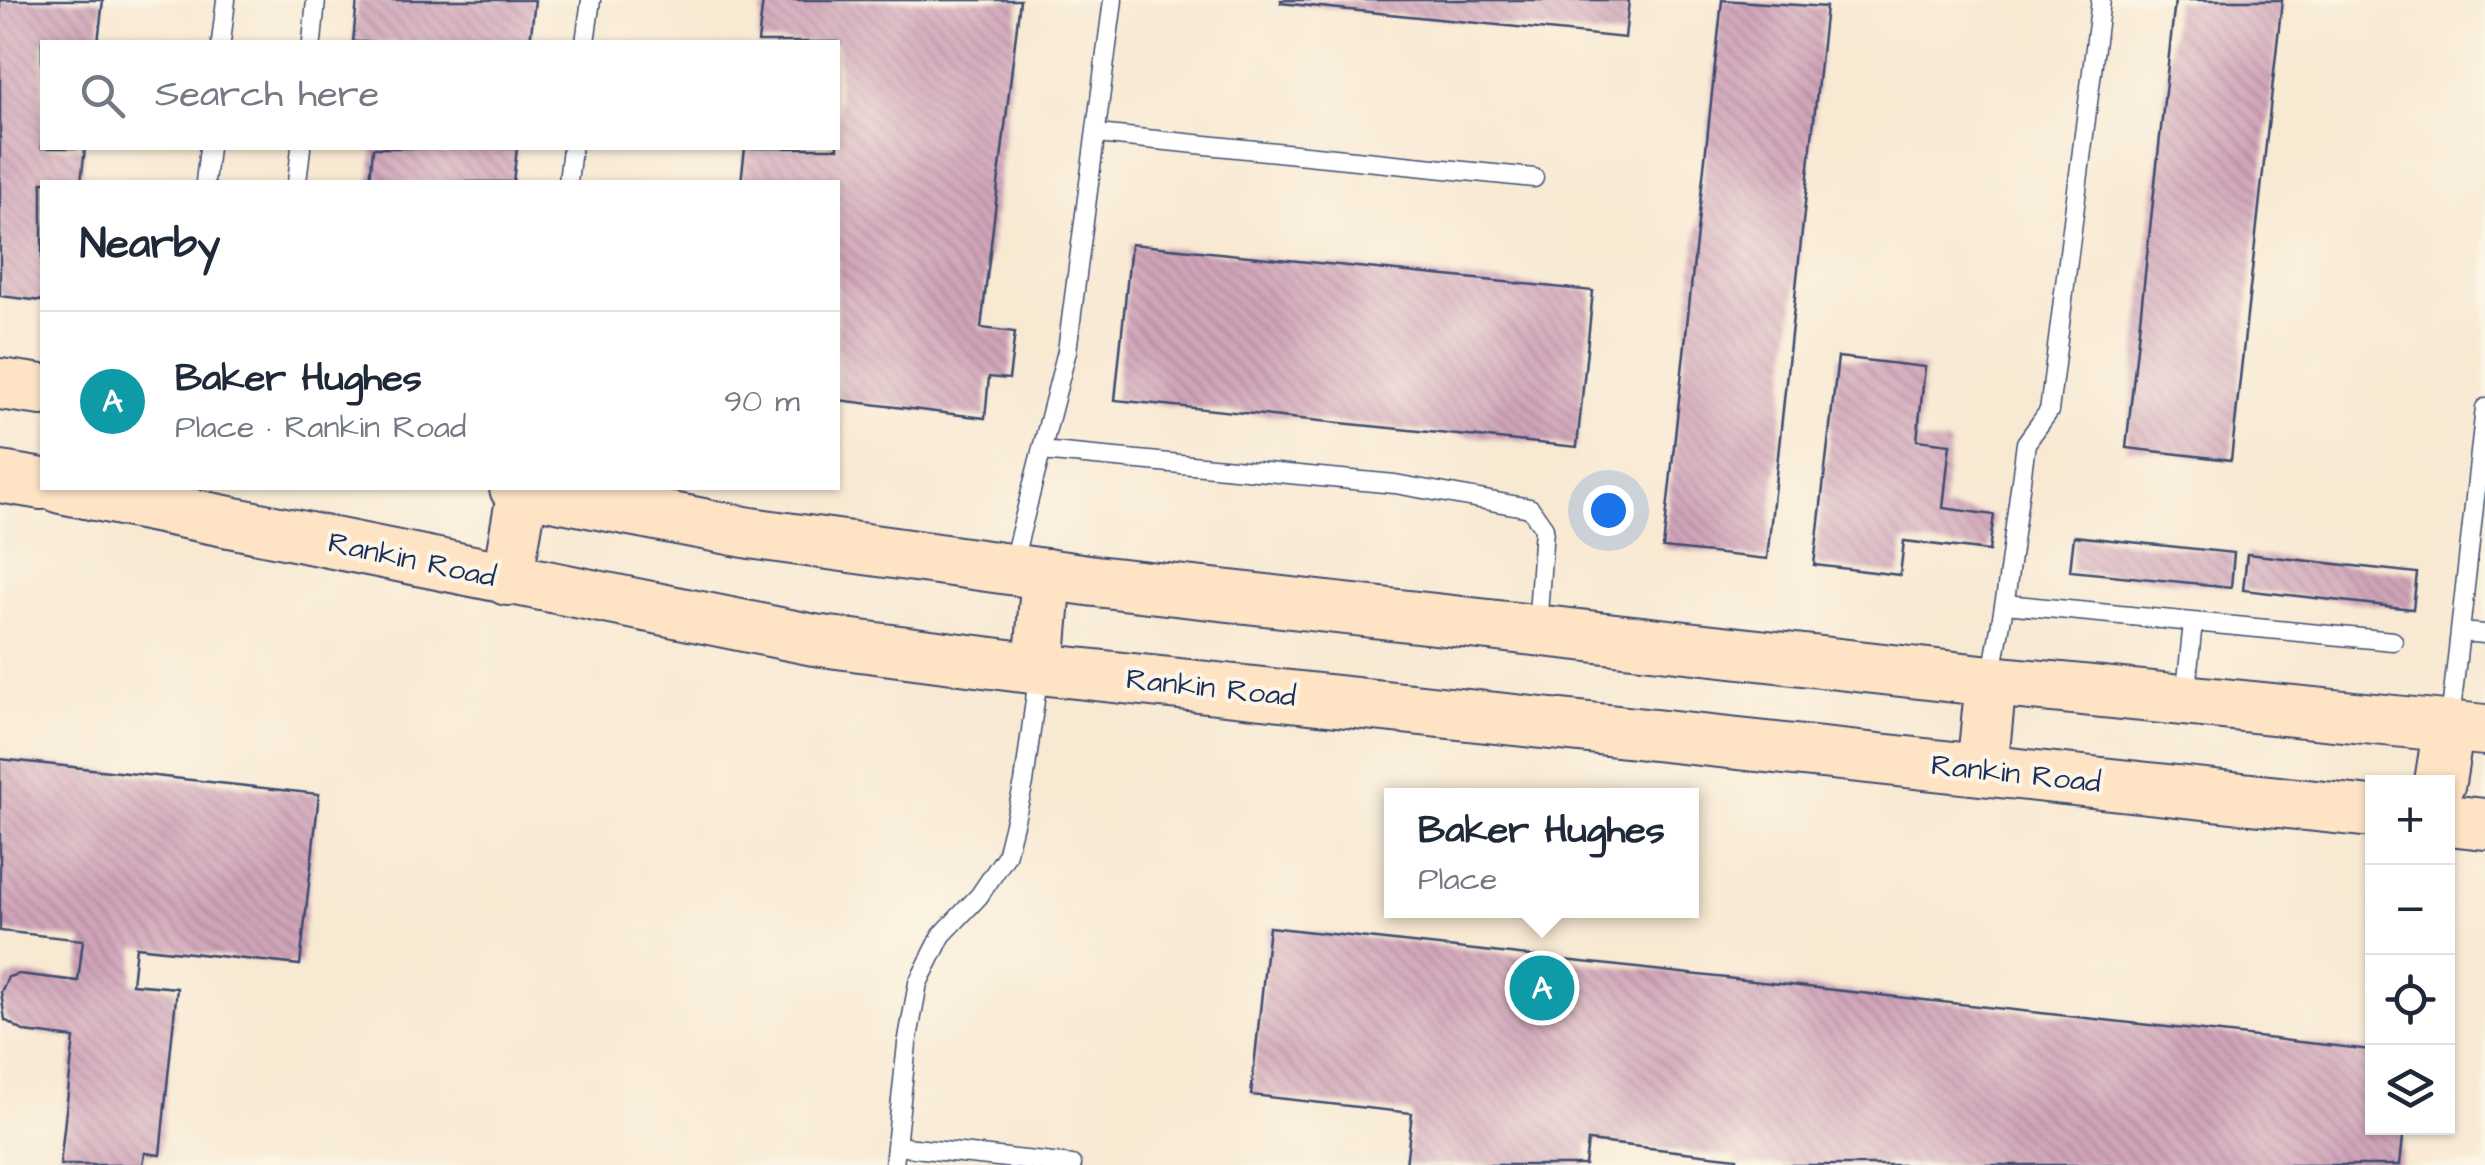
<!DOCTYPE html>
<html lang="en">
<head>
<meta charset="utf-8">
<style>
	:root { --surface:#fff; --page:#f2f2f3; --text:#1f2937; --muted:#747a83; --line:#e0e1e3; --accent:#db2777 }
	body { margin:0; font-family:"Architects Daughter",sans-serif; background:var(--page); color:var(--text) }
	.controls { position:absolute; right:30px; bottom:30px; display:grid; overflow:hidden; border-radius:0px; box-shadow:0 2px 8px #0004 }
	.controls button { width:90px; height:90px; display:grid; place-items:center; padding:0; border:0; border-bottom:2px solid var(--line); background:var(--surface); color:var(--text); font:50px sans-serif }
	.you { position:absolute; left:1608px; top:510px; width:35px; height:35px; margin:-25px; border:8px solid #fff; border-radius:50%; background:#1a73e8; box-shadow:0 0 0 15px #1a73e833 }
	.badge { display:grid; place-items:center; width:65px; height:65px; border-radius:50%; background:var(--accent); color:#fff; font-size:32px; font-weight:700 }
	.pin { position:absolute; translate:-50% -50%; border:5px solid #fff; box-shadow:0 2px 10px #0006 }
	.popup { position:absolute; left:1384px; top:788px; width:315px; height:130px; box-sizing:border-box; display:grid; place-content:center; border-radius:0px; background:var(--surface); filter:drop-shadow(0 2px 8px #0005); font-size:32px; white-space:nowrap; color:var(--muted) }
	.popup b { font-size:38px; color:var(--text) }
	.popup::after { content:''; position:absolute; left:50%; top:100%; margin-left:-20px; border:20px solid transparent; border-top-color:var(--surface) }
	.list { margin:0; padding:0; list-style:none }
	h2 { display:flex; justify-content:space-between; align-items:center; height:130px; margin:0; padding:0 40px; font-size:42px }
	h2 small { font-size:32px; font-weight:400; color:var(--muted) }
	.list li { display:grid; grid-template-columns:65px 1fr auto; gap:30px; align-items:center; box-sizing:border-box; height:180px; padding:0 40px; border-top:2px solid var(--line) }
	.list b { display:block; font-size:38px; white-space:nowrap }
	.list p { margin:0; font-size:32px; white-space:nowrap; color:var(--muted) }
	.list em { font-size:32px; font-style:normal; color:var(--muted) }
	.icon { flex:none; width:55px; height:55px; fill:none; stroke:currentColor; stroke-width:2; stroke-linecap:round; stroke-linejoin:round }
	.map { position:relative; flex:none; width:2485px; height:1165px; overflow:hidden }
	.search { position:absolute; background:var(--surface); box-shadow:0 2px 8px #0004; left:40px; top:40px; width:800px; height:110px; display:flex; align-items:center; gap:25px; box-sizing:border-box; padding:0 35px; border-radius:0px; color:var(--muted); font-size:38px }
	.panel { position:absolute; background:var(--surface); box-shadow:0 2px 8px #0004; left:40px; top:180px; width:800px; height:310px; border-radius:0px }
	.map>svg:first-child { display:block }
	.building { fill:url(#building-back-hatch) }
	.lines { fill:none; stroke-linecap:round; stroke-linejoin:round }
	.lane-casing { stroke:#3c4b70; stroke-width:21 }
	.secondary-casing { stroke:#3c4b70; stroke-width:54 }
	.lane { stroke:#fff; stroke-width:18 }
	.secondary { stroke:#fee4c5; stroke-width:50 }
	.labels { text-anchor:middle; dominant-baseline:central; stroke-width:8; stroke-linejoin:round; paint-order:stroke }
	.street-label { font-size:30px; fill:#1b2f5e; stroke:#fcf5e5 }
</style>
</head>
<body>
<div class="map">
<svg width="2485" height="1165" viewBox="0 0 2485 1165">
	<defs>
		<pattern id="building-back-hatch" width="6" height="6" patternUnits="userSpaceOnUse" patternTransform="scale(2.5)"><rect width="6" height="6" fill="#d1a4b9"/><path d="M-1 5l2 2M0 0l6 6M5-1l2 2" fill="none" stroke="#a9869a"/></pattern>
	</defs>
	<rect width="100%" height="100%" fill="#fcf5e5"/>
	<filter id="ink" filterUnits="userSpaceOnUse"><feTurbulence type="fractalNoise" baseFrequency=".01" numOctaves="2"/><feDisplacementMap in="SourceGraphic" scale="20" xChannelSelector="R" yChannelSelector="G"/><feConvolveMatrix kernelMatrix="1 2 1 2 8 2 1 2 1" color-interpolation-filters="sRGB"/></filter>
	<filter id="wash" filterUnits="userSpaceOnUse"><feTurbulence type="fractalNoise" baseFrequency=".0048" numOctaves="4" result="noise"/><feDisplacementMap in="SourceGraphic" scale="40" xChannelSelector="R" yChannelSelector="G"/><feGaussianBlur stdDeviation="2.25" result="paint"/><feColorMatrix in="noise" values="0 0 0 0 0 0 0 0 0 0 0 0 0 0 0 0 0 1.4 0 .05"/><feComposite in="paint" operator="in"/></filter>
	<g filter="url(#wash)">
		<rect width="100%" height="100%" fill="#f8e9d3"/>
		<g id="blocks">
			<!-- building -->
			<path class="building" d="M0 0H103L98 42H42V148H85L81 182H42V301L0 296Z
				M357 0H535L530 42H353Z
				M763 0H1020L981 328 1015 332 1009 379 989 377 985 418 838 400V182H741L745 148H838V42H758Z
				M1281 0H1629L1625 38 1281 3Z
				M1722 0 1826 7 1767 559 1663 548Z
				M2175 0H2282L2231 460 2126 448Z
				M373 148H517L513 182H370Z
				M1131 244 1593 291 1577 447 1115 400Z
				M1838 357 1925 367 1917 440 1950 444 1943 508 1994 515 1989 551 1904 541 1900 575 1814 565Z
				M2074 536 2234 553 2231 587 2070 571Z
				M2247 554 2417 573 2413 609 2243 590Z
				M0 759 319 794 300 965 136 947 132 984 177 988 160 1155 145 1153 143 1165H60L74 1038 25 1032 5 1020 1 992 8 977 19 974 78 981 83 940 0 931Z
				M1269 927 2372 1050V1128H2404L2400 1165H1736L1737 1158 1588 1141 1585 1165H1406L1412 1113 1251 1095Z"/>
		</g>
	</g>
	<g filter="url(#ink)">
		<use href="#blocks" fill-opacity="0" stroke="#3c4b70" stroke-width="2.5"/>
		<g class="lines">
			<defs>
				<path id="lane" d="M221 42 226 0
					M312 42 316 0
					M585 42 591 0
					M1097 134 1534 178
					M205 182 209 148
					M297 182 301 148
					M568 182 572 148
					M1041 451 1395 484 1530 508 1544 528 1537 629
					M1011 569 1067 351 1113 0
					M2005 604 2193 622 2185 700
					M2193 622 2393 641
					M2460 632 2485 634
					M1991 680 2006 594 2026 443 2049 411 2101 0
					M2450 721 2485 408
					M896 1146 1072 1165
					M894 1165 907 1044 918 983 942 935 979 896 1006 856 1024 783 1039 670"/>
				<path id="secondary" d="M0 384 42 390
					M0 477 42 484
					M61 488 814 640 1039 669 2372 812
					M515 488 750 533 1095 581 1991 681 2485 730
					M507 580 523 489
					M1039 669 1047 574
					M1982 770 1991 681
					M2440 782 2449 726
					M2448 820 2485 824"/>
			</defs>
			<!-- lane casing -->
			<use href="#lane" class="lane-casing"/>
			<!-- secondary casing -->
			<use href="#secondary" class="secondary-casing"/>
			<!-- lane -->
			<use href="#lane" class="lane"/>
			<!-- secondary -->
			<use href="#secondary" class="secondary"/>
		</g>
	</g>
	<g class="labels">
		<!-- street labels -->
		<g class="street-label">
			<text transform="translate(412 560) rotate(12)">Rankin Road</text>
			<text transform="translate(1211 688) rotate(6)">Rankin Road</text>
			<text transform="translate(2016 774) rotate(6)">Rankin Road</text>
		</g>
	</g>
</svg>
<div class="controls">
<button>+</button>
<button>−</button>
<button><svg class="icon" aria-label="locate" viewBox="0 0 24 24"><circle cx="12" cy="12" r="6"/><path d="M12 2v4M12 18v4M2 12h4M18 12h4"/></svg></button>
<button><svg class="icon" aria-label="layers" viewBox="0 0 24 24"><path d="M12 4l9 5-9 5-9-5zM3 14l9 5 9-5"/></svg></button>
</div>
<div class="you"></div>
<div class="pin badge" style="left:1542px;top:988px;background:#0f9aa8">A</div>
<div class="popup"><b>Baker Hughes</b>Place</div>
<div class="search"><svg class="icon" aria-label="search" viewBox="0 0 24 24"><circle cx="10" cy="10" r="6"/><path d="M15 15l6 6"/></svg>Search here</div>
<section class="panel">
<h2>Nearby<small></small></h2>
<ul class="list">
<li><span class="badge" style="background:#0f9aa8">A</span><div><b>Baker Hughes</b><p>Place · Rankin Road</p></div><em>90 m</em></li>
</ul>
</section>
</div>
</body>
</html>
